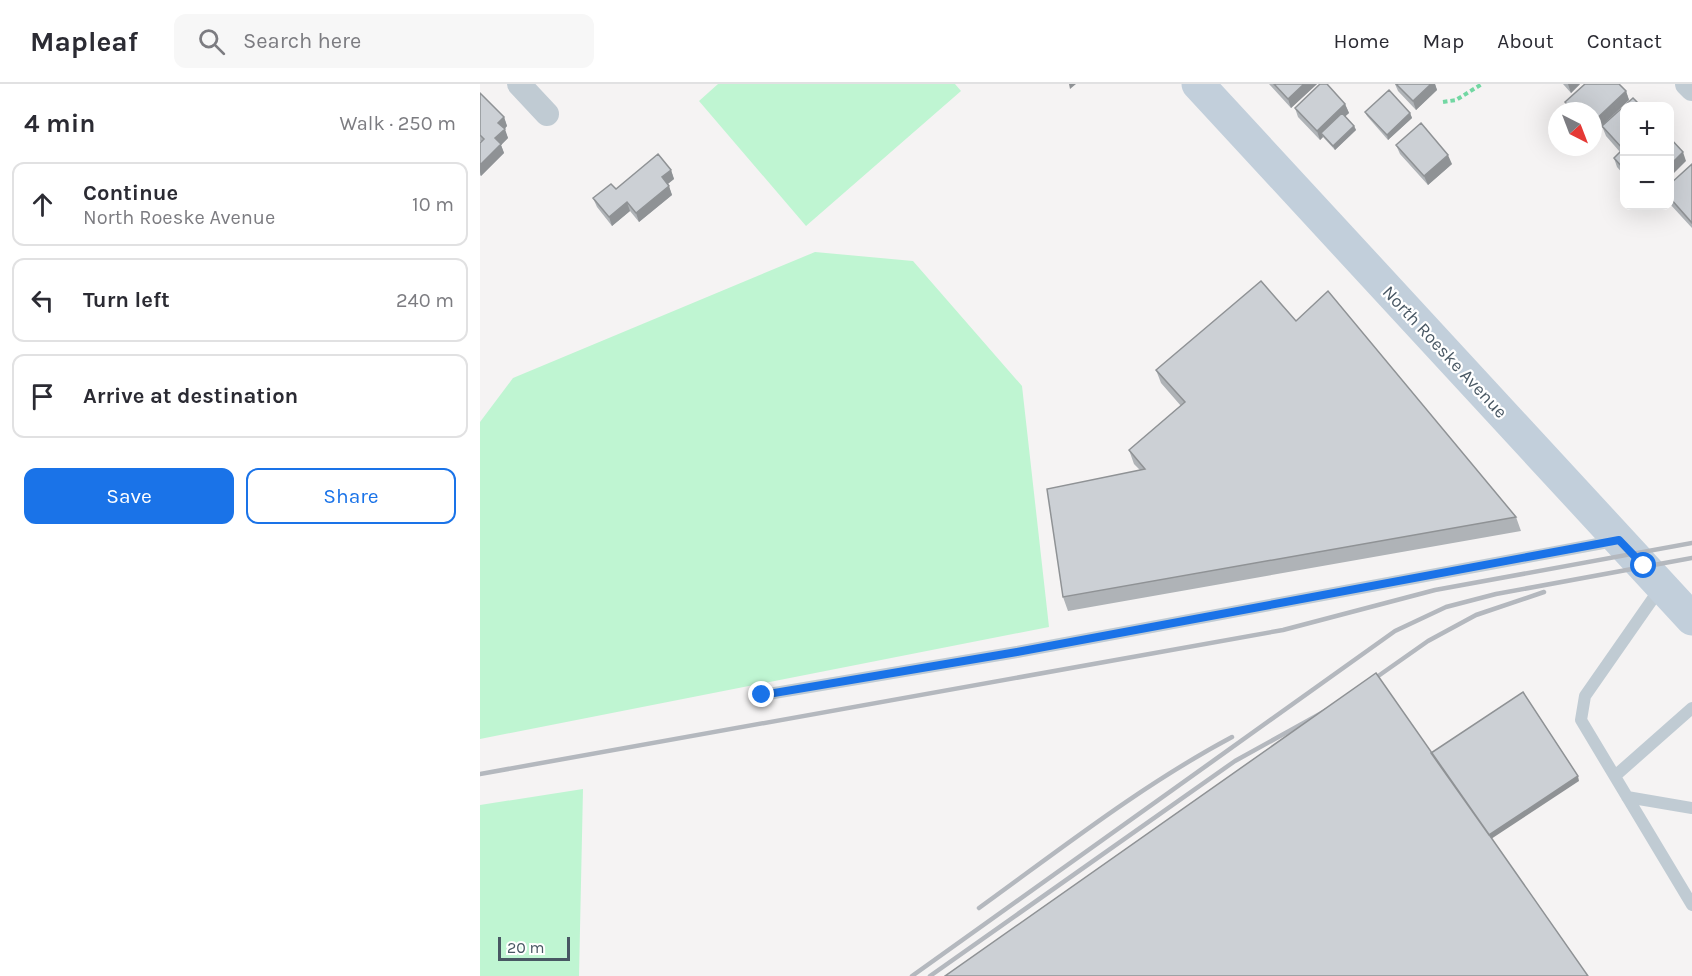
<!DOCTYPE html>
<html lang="en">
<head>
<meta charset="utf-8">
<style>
	:root { --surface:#fff; --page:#f7f7f7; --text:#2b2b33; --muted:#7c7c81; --line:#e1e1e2; --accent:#1a73e8 }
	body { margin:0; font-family:Karla,sans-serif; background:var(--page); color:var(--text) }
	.controls { position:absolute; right:18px; top:18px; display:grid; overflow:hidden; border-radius:12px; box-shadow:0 6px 24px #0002 }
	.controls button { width:54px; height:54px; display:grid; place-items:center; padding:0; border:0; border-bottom:2px solid var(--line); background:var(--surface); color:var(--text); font:30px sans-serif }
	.compass { position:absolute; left:1068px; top:18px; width:54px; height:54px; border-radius:50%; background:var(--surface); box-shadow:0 6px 24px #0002; rotate:138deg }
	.scale { position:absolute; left:18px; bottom:15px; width:72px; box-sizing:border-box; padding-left:6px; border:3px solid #485763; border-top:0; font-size:16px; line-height:21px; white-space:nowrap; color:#485763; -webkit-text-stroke:4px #fff; paint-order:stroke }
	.stop { position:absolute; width:18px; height:18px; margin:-14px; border:4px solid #1a73e8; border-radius:50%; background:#fff }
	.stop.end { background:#1a73e8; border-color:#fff; box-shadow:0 2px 6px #0008 }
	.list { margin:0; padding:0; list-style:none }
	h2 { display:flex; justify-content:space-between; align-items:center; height:78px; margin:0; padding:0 24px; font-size:26px }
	h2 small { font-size:20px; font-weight:400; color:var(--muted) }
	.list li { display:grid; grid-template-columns:39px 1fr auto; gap:18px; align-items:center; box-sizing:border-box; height:84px; margin:0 12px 12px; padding:0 12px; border:2px solid var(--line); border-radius:12px }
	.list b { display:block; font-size:22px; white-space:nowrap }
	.list p { margin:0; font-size:20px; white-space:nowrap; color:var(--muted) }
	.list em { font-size:20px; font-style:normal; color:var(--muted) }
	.actions { display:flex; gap:12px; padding:18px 24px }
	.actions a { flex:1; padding:14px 0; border:2px solid var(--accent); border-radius:12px; text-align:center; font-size:21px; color:var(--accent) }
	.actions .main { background:var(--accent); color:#fff }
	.icon { flex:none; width:33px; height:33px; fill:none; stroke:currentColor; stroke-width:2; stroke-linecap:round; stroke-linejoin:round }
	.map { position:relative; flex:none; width:1212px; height:892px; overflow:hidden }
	header { display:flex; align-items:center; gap:36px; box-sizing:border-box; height:84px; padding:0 30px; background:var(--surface); border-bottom:2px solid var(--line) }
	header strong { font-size:28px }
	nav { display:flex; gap:33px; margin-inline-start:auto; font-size:21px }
	.search { width:420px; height:54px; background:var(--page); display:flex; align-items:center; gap:15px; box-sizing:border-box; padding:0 21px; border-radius:12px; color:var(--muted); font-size:22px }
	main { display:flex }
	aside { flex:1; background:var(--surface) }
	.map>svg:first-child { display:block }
	.green { fill:#bff5d2 }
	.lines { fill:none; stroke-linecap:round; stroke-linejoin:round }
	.path { stroke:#73d7a3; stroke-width:4; stroke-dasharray:4.5 3; stroke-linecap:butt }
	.lane { stroke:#c0cbd3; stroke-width:12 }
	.street { stroke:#c0cbd3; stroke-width:24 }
	.secondary { stroke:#c2cfdb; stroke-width:33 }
	.rail { stroke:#b4b8be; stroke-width:4.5 }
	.wall { fill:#afb3b7 }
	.shaded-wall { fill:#8f9295 }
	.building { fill:#ccd0d5; stroke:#8f9295; stroke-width:1.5 }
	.route { stroke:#1a73e8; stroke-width:8 }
	.labels { text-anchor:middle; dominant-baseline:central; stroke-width:4.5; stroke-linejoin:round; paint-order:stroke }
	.street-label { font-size:18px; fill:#485763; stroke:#fff }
</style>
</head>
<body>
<header>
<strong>Mapleaf</strong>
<div class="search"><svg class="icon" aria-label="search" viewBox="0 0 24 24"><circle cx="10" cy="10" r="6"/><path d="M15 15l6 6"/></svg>Search here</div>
<nav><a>Home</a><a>Map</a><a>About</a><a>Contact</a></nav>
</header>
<main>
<aside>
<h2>4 min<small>Walk · 250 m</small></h2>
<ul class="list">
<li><svg class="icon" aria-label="ahead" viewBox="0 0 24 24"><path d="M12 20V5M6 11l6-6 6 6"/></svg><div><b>Continue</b><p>North Roeske Avenue</p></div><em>10 m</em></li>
<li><svg class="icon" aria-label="left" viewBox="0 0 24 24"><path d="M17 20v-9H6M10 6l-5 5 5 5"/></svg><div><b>Turn left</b></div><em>240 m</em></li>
<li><svg class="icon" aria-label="arrive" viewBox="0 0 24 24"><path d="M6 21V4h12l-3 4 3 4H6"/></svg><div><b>Arrive at destination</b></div></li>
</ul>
<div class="actions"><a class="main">Save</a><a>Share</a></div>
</aside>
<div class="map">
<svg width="1212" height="892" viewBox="0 0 1212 892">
	<rect width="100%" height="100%" fill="#f5f3f3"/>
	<!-- green -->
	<path class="green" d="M238 0H475L481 7 326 142 219 17Z
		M335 168 433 177 542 302 569 543 0 655V338L33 294Z
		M103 705 99 892H0V721Z"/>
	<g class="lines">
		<!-- path -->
		<path class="path" d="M963 18 976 16 1002 0"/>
		<!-- lane -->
		<path class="lane" d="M1181 503 1105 612 1101 636 1212 821
			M282 611 537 568 1134 457
			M1135 692 1212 624
			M1147 713 1212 724"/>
		<!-- street -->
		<path class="street" d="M39 0 67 30
			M1207 0 1212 5"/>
		<!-- secondary -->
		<path class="secondary" d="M718 0 1212 535"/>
		<!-- rail -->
		<path class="rail" d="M884 602 948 557 996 531 1064 508
			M0 690 803 546 955 506 1212 459
			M499 824C582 764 662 701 752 653
			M432 892 915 547 966 523 1016 510 1212 474
			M450 892 755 677 847 626"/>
	</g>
	<!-- wall -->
	<path class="wall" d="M789 0H837L811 24Z
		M915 0H955L957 6 936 26 918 7Z
		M1083 0H1100L1091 9Z
		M1146 7 1149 16 1113 50V27H1089L1085 18Z
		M0 9 24 33 27 42 24 45 28 54 21 61 24 69 1 92 0 91V59L1 58 0 57Z
		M865 20 869 29 865 32 874 42 876 46 855 66 843 53 840 56 818 33 815 24Z
		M1144 22V91L1137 83 1134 74 1140 68 1126 52 1122 42Z
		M885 28 930 29 932 34 908 56 887 32Z
		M916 61 972 80 948 101 920 70Z
		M1212 80V144L1190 120V100Z
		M191 86 194 95 188 100 192 111 159 138 150 127 132 142 117 123 113 114Z
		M816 237 1036 433 1041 447 588 527 583 513 660 386 654 380 649 366 701 322 681 299 676 286Z"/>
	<!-- shaded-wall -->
	<path class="shaded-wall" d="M589 0H596L590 5Z
		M824 0H837L811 24 808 15Z
		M951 0H955L957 6 936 26 933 17Z
		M1088 0H1100L1091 9Z
		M1146 7 1149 16 1113 50V38Z
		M865 20 869 29 844 52 841 49 843 53 840 56 837 47Z
		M930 29 932 34 908 56 907 51Z
		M24 33 27 42 22 48 18 39Z
		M874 42 876 46 855 66 853 62Z
		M25 45 28 54 21 61 24 69 1 92 0 88V81L15 54Z
		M1203 68 1206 77 1190 93V81Z
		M968 71 972 80 948 101 944 92Z
		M191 86 194 95 185 102 182 93Z
		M189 102 192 111 159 138 156 129Z
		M147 118 150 127 132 142 129 133Z
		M1098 692 1099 697 1008 757 1007 752Z"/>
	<!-- building -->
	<path class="building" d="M794 0H824L808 15Z
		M840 0H847L865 20 837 47 815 24Z
		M916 0H951L933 17Z
		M1105 0H1139L1146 7 1113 38V27H1094L1085 18Z
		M909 6 930 29 907 51 885 28Z
		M0 9 24 33 18 39 25 45 15 54 21 60 0 81V59L4 55 0 51Z
		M1153 14 1161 22H1144V85L1134 74 1143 65 1122 42Z
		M862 29 874 42 853 62 841 49Z
		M941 39 968 71 944 92 916 61Z
		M1190 54 1203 68 1190 81Z
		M178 70 191 86 182 93 189 102 156 129 147 118 129 133 113 114 131 100 136 105Z
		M1212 80V139L1190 114V100Z
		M781 197 816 237 848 207 1036 433 583 513 567 405 665 385 649 366 705 318 676 286Z
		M896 589 1108 892H465Z
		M1043 608 1098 692 1009 751 951 669Z"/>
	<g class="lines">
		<!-- route -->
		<path class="route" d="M282 611 537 568 1139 456 1164 482"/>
	</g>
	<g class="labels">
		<!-- street labels -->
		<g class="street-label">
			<text transform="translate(965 268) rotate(47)">North Roeske Avenue</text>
		</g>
	</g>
</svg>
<div class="controls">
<button>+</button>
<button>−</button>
</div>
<svg class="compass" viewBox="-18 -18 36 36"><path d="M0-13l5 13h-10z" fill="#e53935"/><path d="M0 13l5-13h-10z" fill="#7c7c81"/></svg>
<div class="scale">20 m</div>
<div class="stop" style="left:1164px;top:482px"></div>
<div class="stop end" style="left:282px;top:611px"></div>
</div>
</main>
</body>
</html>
